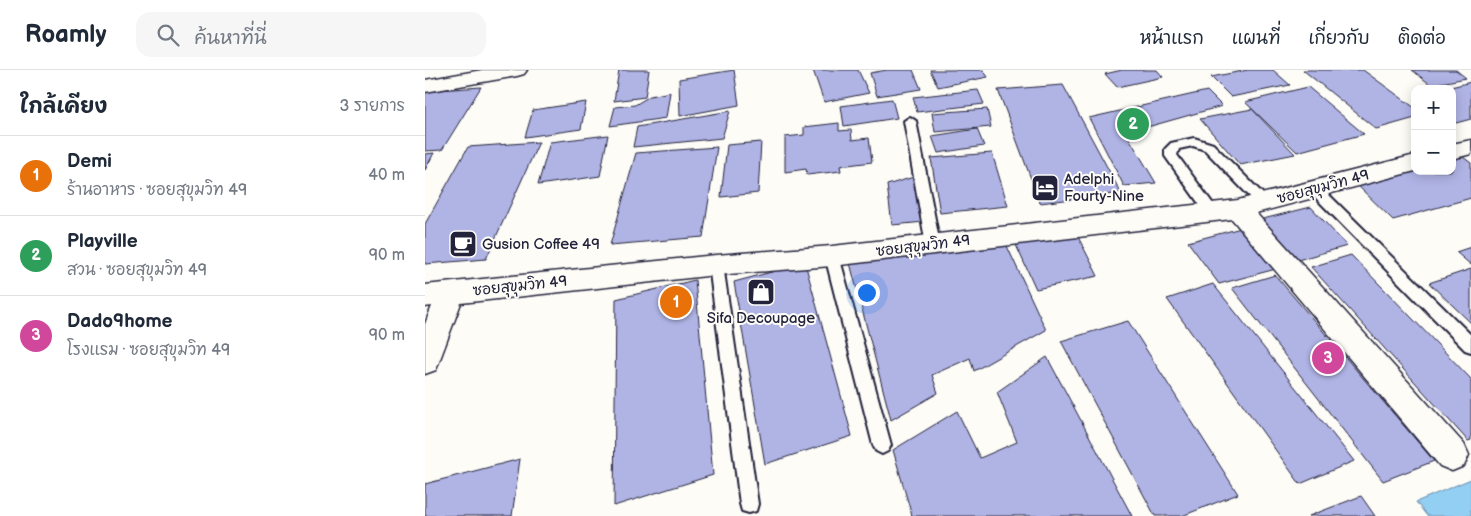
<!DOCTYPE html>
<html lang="th">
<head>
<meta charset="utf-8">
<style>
	:root { --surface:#fff; --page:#f6f6f7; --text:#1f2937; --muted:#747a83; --line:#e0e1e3; --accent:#22223b }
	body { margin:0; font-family:"Balsamiq Sans","Playpen Sans Thai",sans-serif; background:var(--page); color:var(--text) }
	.controls { position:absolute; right:15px; top:15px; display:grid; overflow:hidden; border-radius:10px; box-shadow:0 2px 12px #0003 }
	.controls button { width:45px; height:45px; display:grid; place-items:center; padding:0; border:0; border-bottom:1px solid var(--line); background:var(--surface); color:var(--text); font:25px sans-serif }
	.you { position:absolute; left:441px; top:222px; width:18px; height:18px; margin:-12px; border:4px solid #fff; border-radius:50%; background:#1a73e8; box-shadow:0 0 0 8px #1a73e833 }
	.badge { display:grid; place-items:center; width:32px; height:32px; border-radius:50%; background:var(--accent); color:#fff; font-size:16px; font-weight:700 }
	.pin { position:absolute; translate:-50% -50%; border:2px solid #fff; box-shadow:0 1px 5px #0006 }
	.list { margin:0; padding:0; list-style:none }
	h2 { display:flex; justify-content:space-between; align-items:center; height:65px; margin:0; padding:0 20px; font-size:21px }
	h2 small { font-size:16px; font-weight:400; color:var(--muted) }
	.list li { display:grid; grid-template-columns:32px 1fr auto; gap:15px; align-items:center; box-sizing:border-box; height:80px; padding:0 20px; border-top:1px solid var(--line) }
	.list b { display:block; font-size:19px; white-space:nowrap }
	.list p { margin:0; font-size:16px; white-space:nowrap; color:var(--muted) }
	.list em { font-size:16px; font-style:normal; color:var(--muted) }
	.icon { flex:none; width:28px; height:28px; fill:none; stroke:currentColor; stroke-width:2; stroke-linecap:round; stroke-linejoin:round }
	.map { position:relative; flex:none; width:1046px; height:446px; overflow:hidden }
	header { display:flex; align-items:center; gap:30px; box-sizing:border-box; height:70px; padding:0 25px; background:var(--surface); border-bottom:1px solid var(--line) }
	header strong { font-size:24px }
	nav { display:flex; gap:28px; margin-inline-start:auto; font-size:18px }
	.search { width:350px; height:45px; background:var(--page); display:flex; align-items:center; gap:12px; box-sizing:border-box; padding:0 18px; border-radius:15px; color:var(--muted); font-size:19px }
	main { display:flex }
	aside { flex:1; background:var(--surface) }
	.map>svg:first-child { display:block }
	.water { fill:#93cff3; stroke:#668aa9 }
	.building { fill:#b0b4e5; stroke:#22223b }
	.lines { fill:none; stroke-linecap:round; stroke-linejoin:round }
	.lane-casing { stroke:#22223b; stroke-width:4 }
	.street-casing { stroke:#22223b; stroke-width:3 }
	.lane { fill:#fdfcf7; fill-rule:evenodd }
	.street { fill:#fdfcf7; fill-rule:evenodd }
	.labels { text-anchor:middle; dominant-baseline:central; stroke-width:4; stroke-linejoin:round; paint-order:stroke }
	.poi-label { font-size:15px; fill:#22223b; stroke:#fdfcf7; text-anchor:start }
	.street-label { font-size:15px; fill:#22223b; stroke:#fdfcf7 }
</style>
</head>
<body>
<header>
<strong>Roamly</strong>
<div class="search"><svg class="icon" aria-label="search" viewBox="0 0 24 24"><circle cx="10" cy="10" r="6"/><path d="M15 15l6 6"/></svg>ค้นหาที่นี่</div>
<nav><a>หน้าแรก</a><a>แผนที่</a><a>เกี่ยวกับ</a><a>ติดต่อ</a></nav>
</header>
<main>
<aside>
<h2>ใกล้เคียง<small>3 รายการ</small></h2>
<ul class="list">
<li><span class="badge" style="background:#e8710a">1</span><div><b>Demi</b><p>ร้านอาหาร · ซอยสุขุมวิท 49</p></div><em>40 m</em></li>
<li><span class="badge" style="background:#2e9e5b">2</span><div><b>Playville</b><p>สวน · ซอยสุขุมวิท 49</p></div><em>90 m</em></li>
<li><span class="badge" style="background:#d1479c">3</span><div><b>Dado9home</b><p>โรงแรม · ซอยสุขุมวิท 49</p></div><em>90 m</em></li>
</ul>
</aside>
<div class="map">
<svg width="1046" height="446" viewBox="0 0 1046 446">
	<rect width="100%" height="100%" fill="#fdfcf7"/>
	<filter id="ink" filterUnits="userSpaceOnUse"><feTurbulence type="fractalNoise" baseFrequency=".02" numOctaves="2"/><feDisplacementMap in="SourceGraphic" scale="10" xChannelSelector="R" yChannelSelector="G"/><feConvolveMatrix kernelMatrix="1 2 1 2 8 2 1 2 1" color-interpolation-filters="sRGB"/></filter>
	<g filter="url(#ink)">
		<!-- water -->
		<path class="water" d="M1046 409V446H1002L991 432Z"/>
		<!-- building -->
		<path class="building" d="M194 0H224L220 27 189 31Z
			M309 0 314 35 255 46 254 9Z
			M388 0H433L444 23 399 32Z
			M462 0H488L496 19 452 26 445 3Z
			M505 0H558L563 7 513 17Z
			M697 0H732L738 7 692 17 680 4Z
			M823 0H848L865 15 806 27 786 7Z
			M878 0H938L990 38V48L951 59Z
			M987 0H1031L1041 8 1006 15Z
			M1046 12V49L1027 54V19H1018Z
			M638 15 696 123 615 133 573 20Z
			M56 17 17 80 0 81V21Z
			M883 17 939 64 872 82 820 32Z
			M553 20 559 34 492 42 488 27Z
			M782 21 797 36 701 63 731 113 699 116 664 48Z
			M245 22 241 48 185 56 190 37 210 35 225 26Z
			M467 29 472 48 419 56 416 36Z
			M161 32 156 59 100 67 108 40Z
			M562 39 566 57 510 62 507 43Z
			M827 39 870 84 815 95 775 49Z
			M305 41 297 68 208 77 212 57Z
			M414 53V61L426 60 427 70 444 68 447 92 415 96 416 101 382 105 381 99 360 102V67L379 65V57Z
			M552 59 559 76 513 83 507 66Z
			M183 65 175 106 113 115 125 72Z
			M114 72 61 189 0 194V154L43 77Z
			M336 72 333 123 296 127 302 75Z
			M292 77 278 167 185 175 211 83Z
			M9 83 0 100V84Z
			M567 83 583 136 515 143 506 88Z
			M1034 84 1046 93V128L968 150 929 112 990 96V101H1027V86Z
			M492 106 500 152 467 155 462 115Z
			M886 137 922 176 869 191 834 150Z
			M816 158 851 199 794 214 763 172Z
			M651 163 673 206 611 219 591 175Z
			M581 174 621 260 549 301 545 288 507 305 513 323 466 350 425 193Z
			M1046 177V195L1031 182Z
			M926 185 1046 309V370L1043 371 886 197Z
			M380 193 427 366 340 394 309 212Z
			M1046 199V253L1004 213Z
			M850 205 1009 391 958 411 807 218Z
			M270 210 288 405 189 436 191 229Z
			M788 214 929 391 875 414 742 229Z
			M703 251 813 424 757 446H730L636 271Z
			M622 287 707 446H487L468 380 532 341 555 388 592 372 572 322Z
			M95 389 87 446H0V414Z
			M936 426 950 446H884Z"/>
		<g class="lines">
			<defs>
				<path id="lane" d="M485 47 491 51 515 175 513 179 508 180 503 179 501 175 479 51Z
					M769 68 788 74 844 130 846 133 844 136H834L780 80 768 76 754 79 752 85 794 142 792 145H782L740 86V79L746 73Z
					M891 115 896 117 1046 265V282L1040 280 886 123 884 120 886 117Z
					M407 180 412 182 414 186 466 375 463 381 457 384 451 381 448 375 400 186 402 182Z
					M291 189 296 191 298 195 333 434 331 441 324 443 317 441 315 434 284 195 286 191Z"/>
				<path id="street" d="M57 0H102L99 4 92 6 0 22V10Z
					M1046 70V84L1027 89V74Z
					M990 85V101L831 143 1039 374 1044 385 1039 396 1027 401 1015 396 807 149 407 196 291 205 36 233 11 300 0 304V254L7 236 0 237V215L291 185 407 176 813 130Z"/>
			</defs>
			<!-- lane casing -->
			<use href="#lane" class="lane-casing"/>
			<!-- street casing -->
			<use href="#street" class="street-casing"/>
			<!-- lane -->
			<use href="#lane" class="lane"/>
			<!-- street -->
			<use href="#street" class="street"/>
		</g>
	</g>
	<!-- icons -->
	<defs>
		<symbol id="hotel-square" viewBox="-11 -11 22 22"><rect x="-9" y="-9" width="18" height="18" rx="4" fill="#22223b" stroke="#fdfcf7"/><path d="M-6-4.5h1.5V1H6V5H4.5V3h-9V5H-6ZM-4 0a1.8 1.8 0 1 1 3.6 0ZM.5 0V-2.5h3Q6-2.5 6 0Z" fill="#fff"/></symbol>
		<symbol id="cafe-square" viewBox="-11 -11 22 22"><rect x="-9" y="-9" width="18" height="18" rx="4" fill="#22223b" stroke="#fdfcf7"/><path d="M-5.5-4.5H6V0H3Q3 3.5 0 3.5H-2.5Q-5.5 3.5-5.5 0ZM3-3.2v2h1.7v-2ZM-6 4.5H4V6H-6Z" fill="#fff"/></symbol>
		<symbol id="shop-square" viewBox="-11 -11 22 22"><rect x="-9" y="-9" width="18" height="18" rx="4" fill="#22223b" stroke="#fdfcf7"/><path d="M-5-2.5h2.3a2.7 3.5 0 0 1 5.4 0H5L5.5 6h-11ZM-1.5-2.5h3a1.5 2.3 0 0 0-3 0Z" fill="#fff"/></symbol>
	</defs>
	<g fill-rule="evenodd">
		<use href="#hotel-square" x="604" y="102" width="32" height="32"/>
		<use href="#cafe-square" x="22" y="158" width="32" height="32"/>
		<use href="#shop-square" x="320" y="206" width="32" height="32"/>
	</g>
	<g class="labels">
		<!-- poi labels -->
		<g class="poi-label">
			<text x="639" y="109">Adelphi<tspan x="639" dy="17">Fourty-Nine</tspan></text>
			<text x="57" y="174">Gusion Coffee 49</text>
			<text x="336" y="248" text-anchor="middle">Sifa Decoupage</text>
		</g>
		<!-- street labels -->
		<g class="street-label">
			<text transform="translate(898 117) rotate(-15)">ซอยสุขุมวิท 49</text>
			<text transform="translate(498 176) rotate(-7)">ซอยสุขุมวิท 49</text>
			<text transform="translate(95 216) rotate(-6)">ซอยสุขุมวิท 49</text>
		</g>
	</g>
</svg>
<div class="controls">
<button>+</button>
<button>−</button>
</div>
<div class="you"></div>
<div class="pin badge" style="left:251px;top:232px;background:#e8710a">1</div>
<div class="pin badge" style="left:708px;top:54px;background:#2e9e5b">2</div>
<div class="pin badge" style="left:903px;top:288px;background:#d1479c">3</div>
</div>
</main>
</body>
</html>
